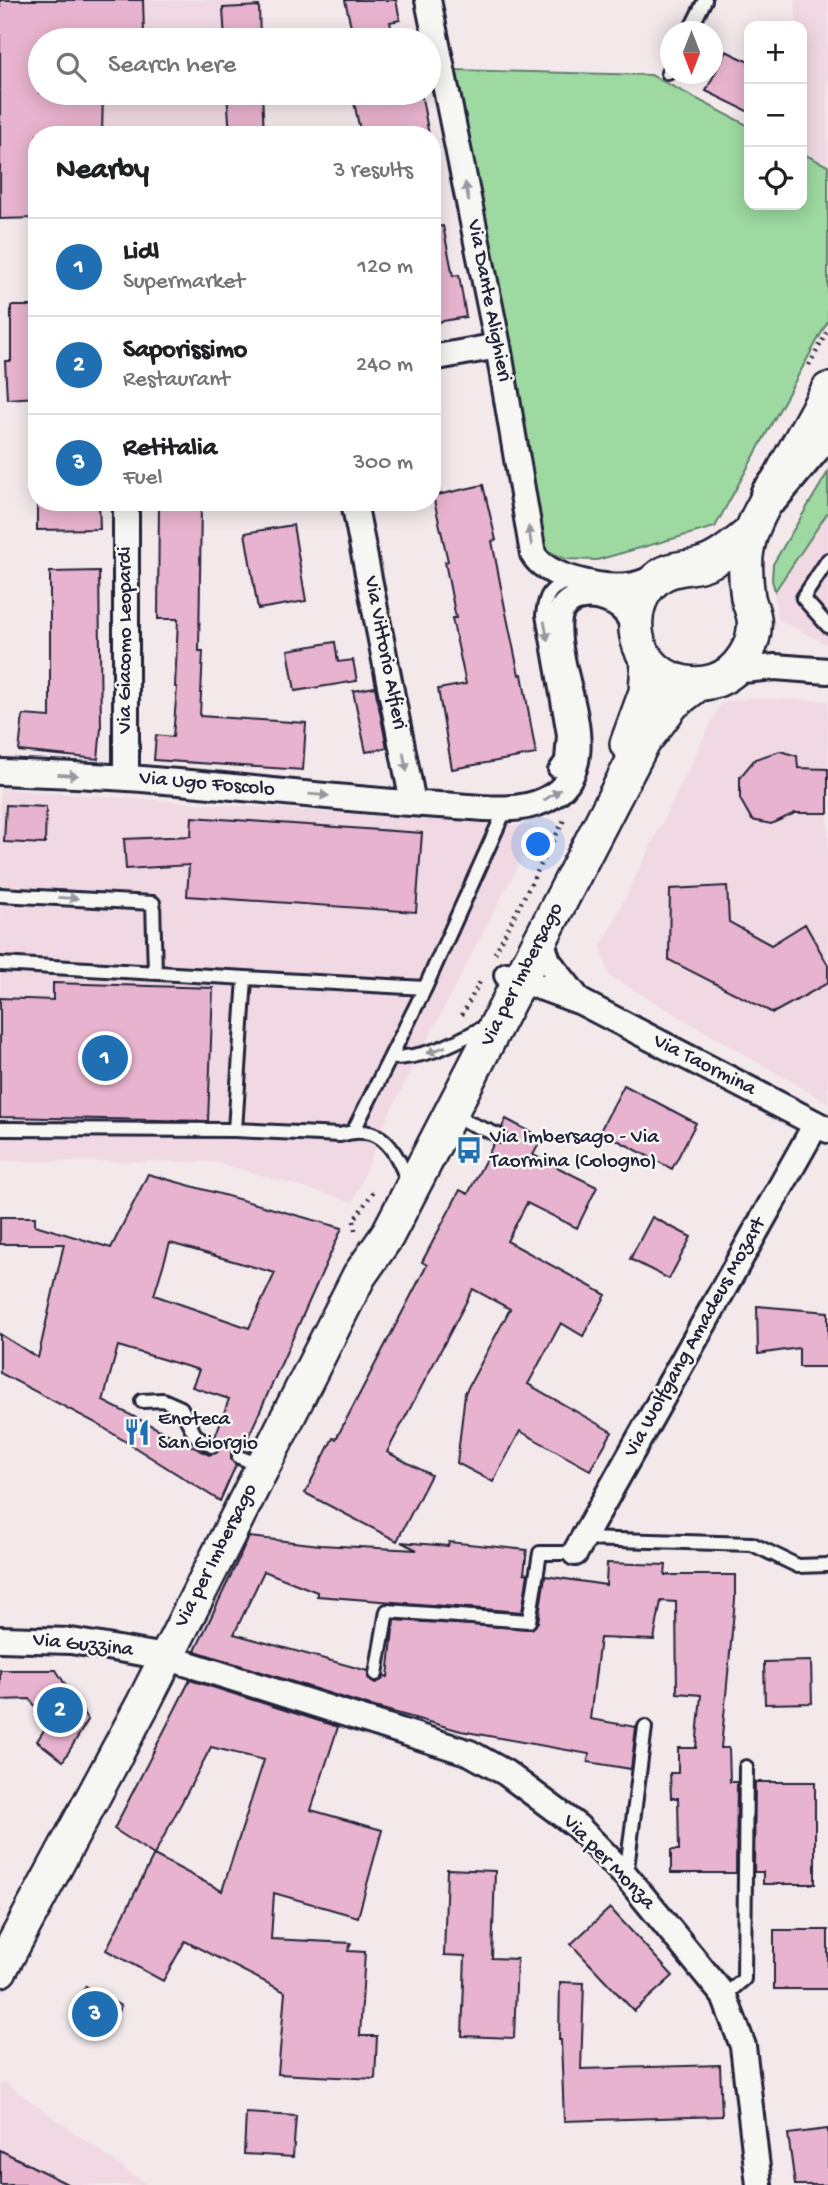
<!DOCTYPE html>
<html lang="en">
<head>
<meta charset="utf-8">
<style>
	:root { --surface:#fff; --page:#f2f2f2; --text:#202124; --muted:#757577; --line:#e0e0e0; --accent:#1f6fb2 }
	body { margin:0; font-family:"Gochi Hand",sans-serif; background:var(--page); color:var(--text) }
	.controls { position:absolute; right:21px; top:21px; display:grid; overflow:hidden; border-radius:14px; box-shadow:0 4px 18px #0003 }
	.controls button { width:63px; height:63px; display:grid; place-items:center; padding:0; border:0; border-bottom:2px solid var(--line); background:var(--surface); color:var(--text); font:35px sans-serif }
	.compass { position:absolute; left:660px; top:21px; width:63px; height:63px; border-radius:50%; background:var(--surface); box-shadow:0 4px 18px #0003; rotate:180deg }
	.you { position:absolute; left:539px; top:845px; width:24px; height:24px; margin:-18px; border:5px solid #fff; border-radius:50%; background:#1a73e8; box-shadow:0 0 0 10px #1a73e833 }
	.badge { display:grid; place-items:center; width:46px; height:46px; border-radius:50%; background:var(--accent); color:#fff; font-size:23px; font-weight:700 }
	.pin { position:absolute; translate:-50% -50%; border:4px solid #fff; box-shadow:0 2px 7px #0006 }
	.list { margin:0; padding:0; list-style:none }
	h2 { display:flex; justify-content:space-between; align-items:center; height:91px; margin:0; padding:0 28px; font-size:30px }
	h2 small { font-size:23px; font-weight:400; color:var(--muted) }
	.list li { display:grid; grid-template-columns:46px 1fr auto; gap:21px; align-items:center; box-sizing:border-box; height:98px; padding:0 28px; border-top:2px solid var(--line) }
	.list b { display:block; font-size:26px; white-space:nowrap }
	.list p { margin:0; font-size:23px; white-space:nowrap; color:var(--muted) }
	.list em { font-size:23px; font-style:normal; color:var(--muted) }
	.icon { flex:none; width:38px; height:38px; fill:none; stroke:currentColor; stroke-width:2; stroke-linecap:round; stroke-linejoin:round }
	.map { position:relative; flex:none; width:828px; height:2185px; overflow:hidden }
	.search { position:absolute; background:var(--surface); box-shadow:0 4px 18px #0003; left:28px; top:28px; width:413px; height:77px; display:flex; align-items:center; gap:18px; box-sizing:border-box; padding:0 24px; border-radius:38px; color:var(--muted); font-size:26px }
	.panel { position:absolute; background:var(--surface); box-shadow:0 4px 18px #0003; left:28px; top:126px; width:413px; height:385px; border-radius:28px }
	.map>svg:first-child { display:block }
	.built { fill:#f0d9e2 }
	.green { fill:#9dd9a0; stroke:#607e6e; stroke-width:2 }
	.building { fill:#e8b3ce; stroke:#22223b; stroke-width:2; fill-rule:evenodd }
	.lines { fill:none; stroke-linecap:round; stroke-linejoin:round }
	.lane-casing { stroke:#22223b; stroke-width:18 }
	.street-casing { stroke:#22223b; stroke-width:30 }
	.secondary-casing { stroke:#22223b; stroke-width:38 }
	.highway-casing { stroke:#22223b; stroke-width:44 }
	.path { stroke:#22223b; stroke-width:4.5; stroke-dasharray:2 5; stroke-linecap:butt }
	.lane { stroke:#f6f6f2; stroke-width:12 }
	.street { stroke:#f6f6f2; stroke-width:24 }
	.secondary { stroke:#f6f6f2; stroke-width:33 }
	.highway { stroke:#f6f6f2; stroke-width:38 }
	.oneway { fill:#9797a0 }
	.labels { text-anchor:middle; dominant-baseline:central; stroke-width:5; stroke-linejoin:round; paint-order:stroke }
	.street-label { font-size:21px; fill:#22223b; stroke:#f6f6f2 }
	.poi-label { font-size:21px; fill:#22223b; stroke:#f6f6f2; text-anchor:start }
</style>
</head>
<body>
<div class="map">
<svg width="828" height="2185" viewBox="0 0 828 2185">
	<rect width="100%" height="100%" fill="#f3e9eb"/>
	<filter id="ink" filterUnits="userSpaceOnUse"><feTurbulence type="fractalNoise" baseFrequency=".0143" numOctaves="2"/><feDisplacementMap in="SourceGraphic" scale="14" xChannelSelector="R" yChannelSelector="G"/><feConvolveMatrix kernelMatrix="1 2 1 2 8 2 1 2 1" color-interpolation-filters="sRGB"/></filter>
	<g filter="url(#ink)">
		<!-- built -->
		<path class="built" d="M0 0H258L260 40H40V93H262L264 135H37V218L0 219Z
			M795 0H828V166L802 153V26H797Z
			M828 512V645L777 619 775 591Z
			M748 698 828 701V1103L609 976 601 947 721 703Z
			M0 789 538 827 390 1112 353 1202 216 1162 0 1161Z
			M3 2081 147 2185H0V2086Z"/>
		<!-- green -->
		<path class="green" d="M453 70 651 75 749 126V205H802V153L828 166V321L715 527 597 560 565 559 544 549Z
			M828 472V512L775 591 772 580 773 564Z"/>
		<!-- building -->
		<path class="building" d="M0 0H143L144 33H124V40H40V93H103L102 135H37V218L0 219Z
			M345 0H396L400 20 390 22 394 40H354Z
			M259 6 260 40H225L223 8Z
			M726 51 749 62V112L706 91Z
			M227 93H262L264 135H230Z
			M352 93H421L429 135H361Z
			M443 226 453 276 459 275 466 317 432 323V227Z
			M11 306H37V397L7 399 5 361H11Z
			M483 485 496 540 492 541 505 608 519 675 522 674 536 754 452 769 438 689 466 684 452 618H456L445 562 448 561 433 496Z
			M37 502H99L100 529 37 530Z
			M159 502H201L199 651H203L200 716 306 723 303 770 154 760 156 735 173 737 177 687H175L178 619H158Z
			M293 525 306 601 258 609 245 533Z
			M99 571 101 728 98 759 19 751 23 715 50 717V572Z
			M335 642 338 662 353 660 357 681 295 691 288 650Z
			M375 687 387 748 366 752 353 691Z
			M780 751 797 756 798 768 828 769V813H795L771 824 752 820 740 799V777L755 759Z
			M6 805 46 807 45 844 4 842Z
			M192 817 422 833 416 912 187 896 189 865 126 869 124 839 191 836Z
			M727 886 729 922 771 945 805 924 828 965V983L773 1013 669 960 670 889Z
			M53 983 213 988 208 1121 0 1117V998L53 1000Z
			M624 1085 696 1123 672 1169 600 1131Z
			M506 1119 542 1138 533 1155 597 1187 577 1228 527 1203 507 1241 606 1295 583 1336 561 1323 528 1384 612 1432 590 1470 520 1431 493 1482 457 1463 465 1393 510 1309 473 1289 387 1452 431 1475 397 1541 305 1493 333 1438 336 1439 427 1265 422 1262 460 1190 468 1194 494 1143 500 1144 506 1139 507 1133 502 1127Z
			M148 1174 342 1228 243 1449H237L231 1453V1459L236 1465 220 1501 96 1423 0 1373V1334L38 1358 64 1244H0V1217H35V1225L111 1248ZM170 1243 275 1273 249 1328 154 1295ZM118 1346 199 1370 192 1387 229 1399 215 1437 220 1443 219 1451 209 1455 103 1401Z
			M652 1217 691 1237 669 1279 630 1259Z
			M757 1306 828 1312V1367H799V1348L758 1354Z
			M249 1537 320 1545 417 1550 401 1542 448 1546 449 1542 527 1550 524 1573 528 1574 522 1612 317 1596V1592L264 1571 234 1634 368 1671V1678L375 1683 382 1680 385 1676 388 1677 394 1620 532 1629 538 1622 545 1576 606 1585 607 1563 666 1565 665 1575H735V1600L721 1748H729L730 1782H737L736 1873H671V1850H679L678 1798H671L670 1773H678V1748H696L701 1695 677 1693 676 1602 661 1601 654 1640 600 1638 590 1719 636 1727 631 1769 588 1762 589 1754 461 1731 357 1702 195 1651Z
			M811 1661 812 1703 765 1704 764 1662Z
			M0 1670H56L88 1720 63 1761 37 1741 48 1724 30 1699 0 1700Z
			M190 1680 338 1727 311 1810 382 1830 358 1917 274 1893 271 1939 351 1943 348 1951 365 1952 360 2036H377L375 2079 278 2074 285 1992 185 1941 163 1981 106 1950 154 1855 114 1829ZM211 1747 264 1760 222 1891 154 1855Z
			M755 1782H815V1884H763V1872H754Z
			M447 1869 495 1871 492 1958 517 1959 514 2038 462 2036 465 1956 444 1955Z
			M610 1908 673 1976 634 2011 571 1944Z
			M774 1930H828V1989H774Z
			M560 1982 584 1983 581 2069 720 2065 722 2116 564 2121 561 2040H559Z
			M86 1986 121 2006 108 2029 73 2010Z
			M246 2113 296 2116 293 2157 244 2154Z
			M828 2129V2185H795L788 2134Z
			M0 2150 69 2185H0Z"/>
		<g class="lines">
			<defs>
				<path id="lane" d="M689 32 705 0
					M668 73 670 69
					M828 560 803 598 828 626
					M555 770 562 760 564 735 543 615C545 595 550 587 570 581
					M0 895 153 903 155 972
					M0 964 425 988
					M390 1058C423 1058 450 1046 478 1030
					M450 1115 498 1135
					M0 1129 235 1130 340 1135C375 1124 391 1141 404 1172
					M235 1130 245 978
					M354 1130 425 988 506 808
					M142 1401 163 1400 181 1408 195 1435 212 1446
					M239 1457 262 1466
					M583 1539 752 1544 798 1566 828 1565
					M376 1674 387 1611 529 1621 540 1553H575
					M626 1876 645 1727
					M724 1996 744 1979 746 1767"/>
				<path id="street" d="M428 0 498 346 533 554C547 578 601 589 628 586 639 585 649 580 659 576
					M432 358 498 346
					M354 502 413 803
					M733 671 775 667 828 671
					M0 772C42 774 85 775 127 778 231 785 335 799 439 805 472 806 514 815 545 800 614 766 551 672 559 618 564 590 603 593 620 607 628 613 631 620 635 628
					M126 778V502
					M541 940 548 961 578 999
					M507 975 581 1002 828 1130
					M575 1553 816 1124
					M0 1639 71 1641 166 1657 470 1753 506 1773 577 1826 626 1876 724 1996 743 2046 759 2185"/>
				<path id="secondary" d="M749 534C735 545 719 560 700 565 686 569 673 567 660 576 629 598 628 644 655 668 671 683 694 687 714 681 739 673 757 644 754 618 753 612 750 605 748 598 746 584 745 570 746 556 749 526 767 500 782 474 797 446 813 418 828 390
					M627 744 646 692 648 662
					M0 1970 143 1704 359 1276 387 1236 642 744 673 703 698 684"/>
				<path id="highway" d="M770 495 828 426"/>
			</defs>
			<!-- lane casing -->
			<use href="#lane" class="lane-casing"/>
			<!-- street casing -->
			<use href="#street" class="street-casing"/>
			<!-- secondary casing -->
			<use href="#secondary" class="secondary-casing"/>
			<!-- highway casing -->
			<use href="#highway" class="highway-casing"/>
			<!-- path -->
			<path class="path" d="M809 365 828 331
				M495 953 565 818
				M462 1015 481 980
				M355 1230 354 1220 375 1189"/>
			<!-- lane -->
			<use href="#lane" class="lane"/>
			<!-- street -->
			<use href="#street" class="street"/>
			<!-- secondary -->
			<use href="#secondary" class="secondary"/>
			<!-- highway -->
			<use href="#highway" class="highway"/>
		</g>
		<!-- one-way arrows -->
		<defs><path id="oneway-solid" d="M-6-.8H1V-3.2L6.5 0L1 3.2V.8H-6Z" transform="scale(1.75)"/></defs>
		<g class="oneway">
			<use href="#oneway-solid" transform="translate(467 192) rotate(-101)"/>
			<use href="#oneway-solid" transform="translate(530 536) rotate(-99)"/>
			<use href="#oneway-solid" transform="translate(546 631) rotate(80)"/>
			<use href="#oneway-solid" transform="translate(405 762) rotate(79)"/>
			<use href="#oneway-solid" transform="translate(68 775) rotate(3)"/>
			<use href="#oneway-solid" transform="translate(319 795) rotate(5)"/>
			<use href="#oneway-solid" transform="translate(552 795) rotate(-34)"/>
			<use href="#oneway-solid" transform="translate(68 898) rotate(3)"/>
			<use href="#oneway-solid" transform="translate(436 1050) rotate(160)"/>
		</g>
	</g>
	<!-- icons -->
	<defs>
		<symbol id="bus-bare" viewBox="-9 -9 18 18"><path d="M-5-6H5V4H4V6H2V4H-2V6H-4V4H-5ZM-3.5-4V0h7V-4ZM-3.5 1.2v1.5H-2V1.2ZM2 1.2v1.5H3.5V1.2Z" fill="#1f6fb2" stroke="#f6f6f2" stroke-width="2.5" paint-order="stroke"/></symbol>
		<symbol id="restaurant-bare" viewBox="-9 -9 18 18"><path d="M-5-6h1v4h1v-4h1v4h1v-4h1v5L-1.5 .5V6h-2V.5L-5-1ZM5-6V6H3V1.5H1.5Q1.5-4 5-6Z" fill="#1f6fb2" stroke="#f6f6f2" stroke-width="2.5" paint-order="stroke"/></symbol>
	</defs>
	<g fill-rule="evenodd">
		<use href="#bus-bare" x="450" y="1131" width="38" height="38"/>
		<use href="#restaurant-bare" x="118" y="1413" width="38" height="38"/>
	</g>
	<g class="labels">
		<!-- street labels -->
		<g class="street-label">
			<text transform="translate(488 301) rotate(79)">Via Dante Alighieri</text>
			<text transform="translate(126 640) rotate(-90)">Via Giacomo Leopardi</text>
			<text transform="translate(384 653) rotate(79)">Via Vittorio Alfieri</text>
			<text transform="translate(207 785) rotate(5)">Via Ugo Foscolo</text>
			<text transform="translate(523 975) rotate(-63)">Via per Imbersago</text>
			<text transform="translate(704 1066) rotate(27)">Via Taormina</text>
			<text transform="translate(696 1338) rotate(-61)">Via Wolfgang Amadeus Mozart</text>
			<text transform="translate(217 1556) rotate(-63)">Via per Imbersago</text>
			<text transform="translate(83 1646) rotate(6)">Via Guzzina</text>
			<text transform="translate(608 1863) rotate(46)">Via per Monza</text>
		</g>
		<!-- poi labels -->
		<g class="poi-label">
			<text x="490" y="1138">Via Imbersago - Via<tspan x="490" dy="24">Taormina (Cologno)</tspan></text>
			<text x="158" y="1420">Enoteca<tspan x="158" dy="24">San Giorgio</tspan></text>
		</g>
	</g>
</svg>
<div class="controls">
<button>+</button>
<button>−</button>
<button><svg class="icon" aria-label="locate" viewBox="0 0 24 24"><circle cx="12" cy="12" r="6"/><path d="M12 2v4M12 18v4M2 12h4M18 12h4"/></svg></button>
</div>
<svg class="compass" viewBox="-18 -18 36 36"><path d="M0-13l5 13h-10z" fill="#e53935"/><path d="M0 13l5-13h-10z" fill="#757577"/></svg>
<div class="you"></div>
<div class="pin badge" style="left:105px;top:1058px">1</div>
<div class="pin badge" style="left:60px;top:1710px">2</div>
<div class="pin badge" style="left:95px;top:2014px">3</div>
<div class="search"><svg class="icon" aria-label="search" viewBox="0 0 24 24"><circle cx="10" cy="10" r="6"/><path d="M15 15l6 6"/></svg>Search here</div>
<section class="panel">
<h2>Nearby<small>3 results</small></h2>
<ul class="list">
<li><span class="badge">1</span><div><b>Lidl</b><p>Supermarket</p></div><em>120 m</em></li>
<li><span class="badge">2</span><div><b>Saporissimo</b><p>Restaurant</p></div><em>240 m</em></li>
<li><span class="badge">3</span><div><b>Retitalia</b><p>Fuel</p></div><em>300 m</em></li>
</ul>
</section>
</div>
</body>
</html>
